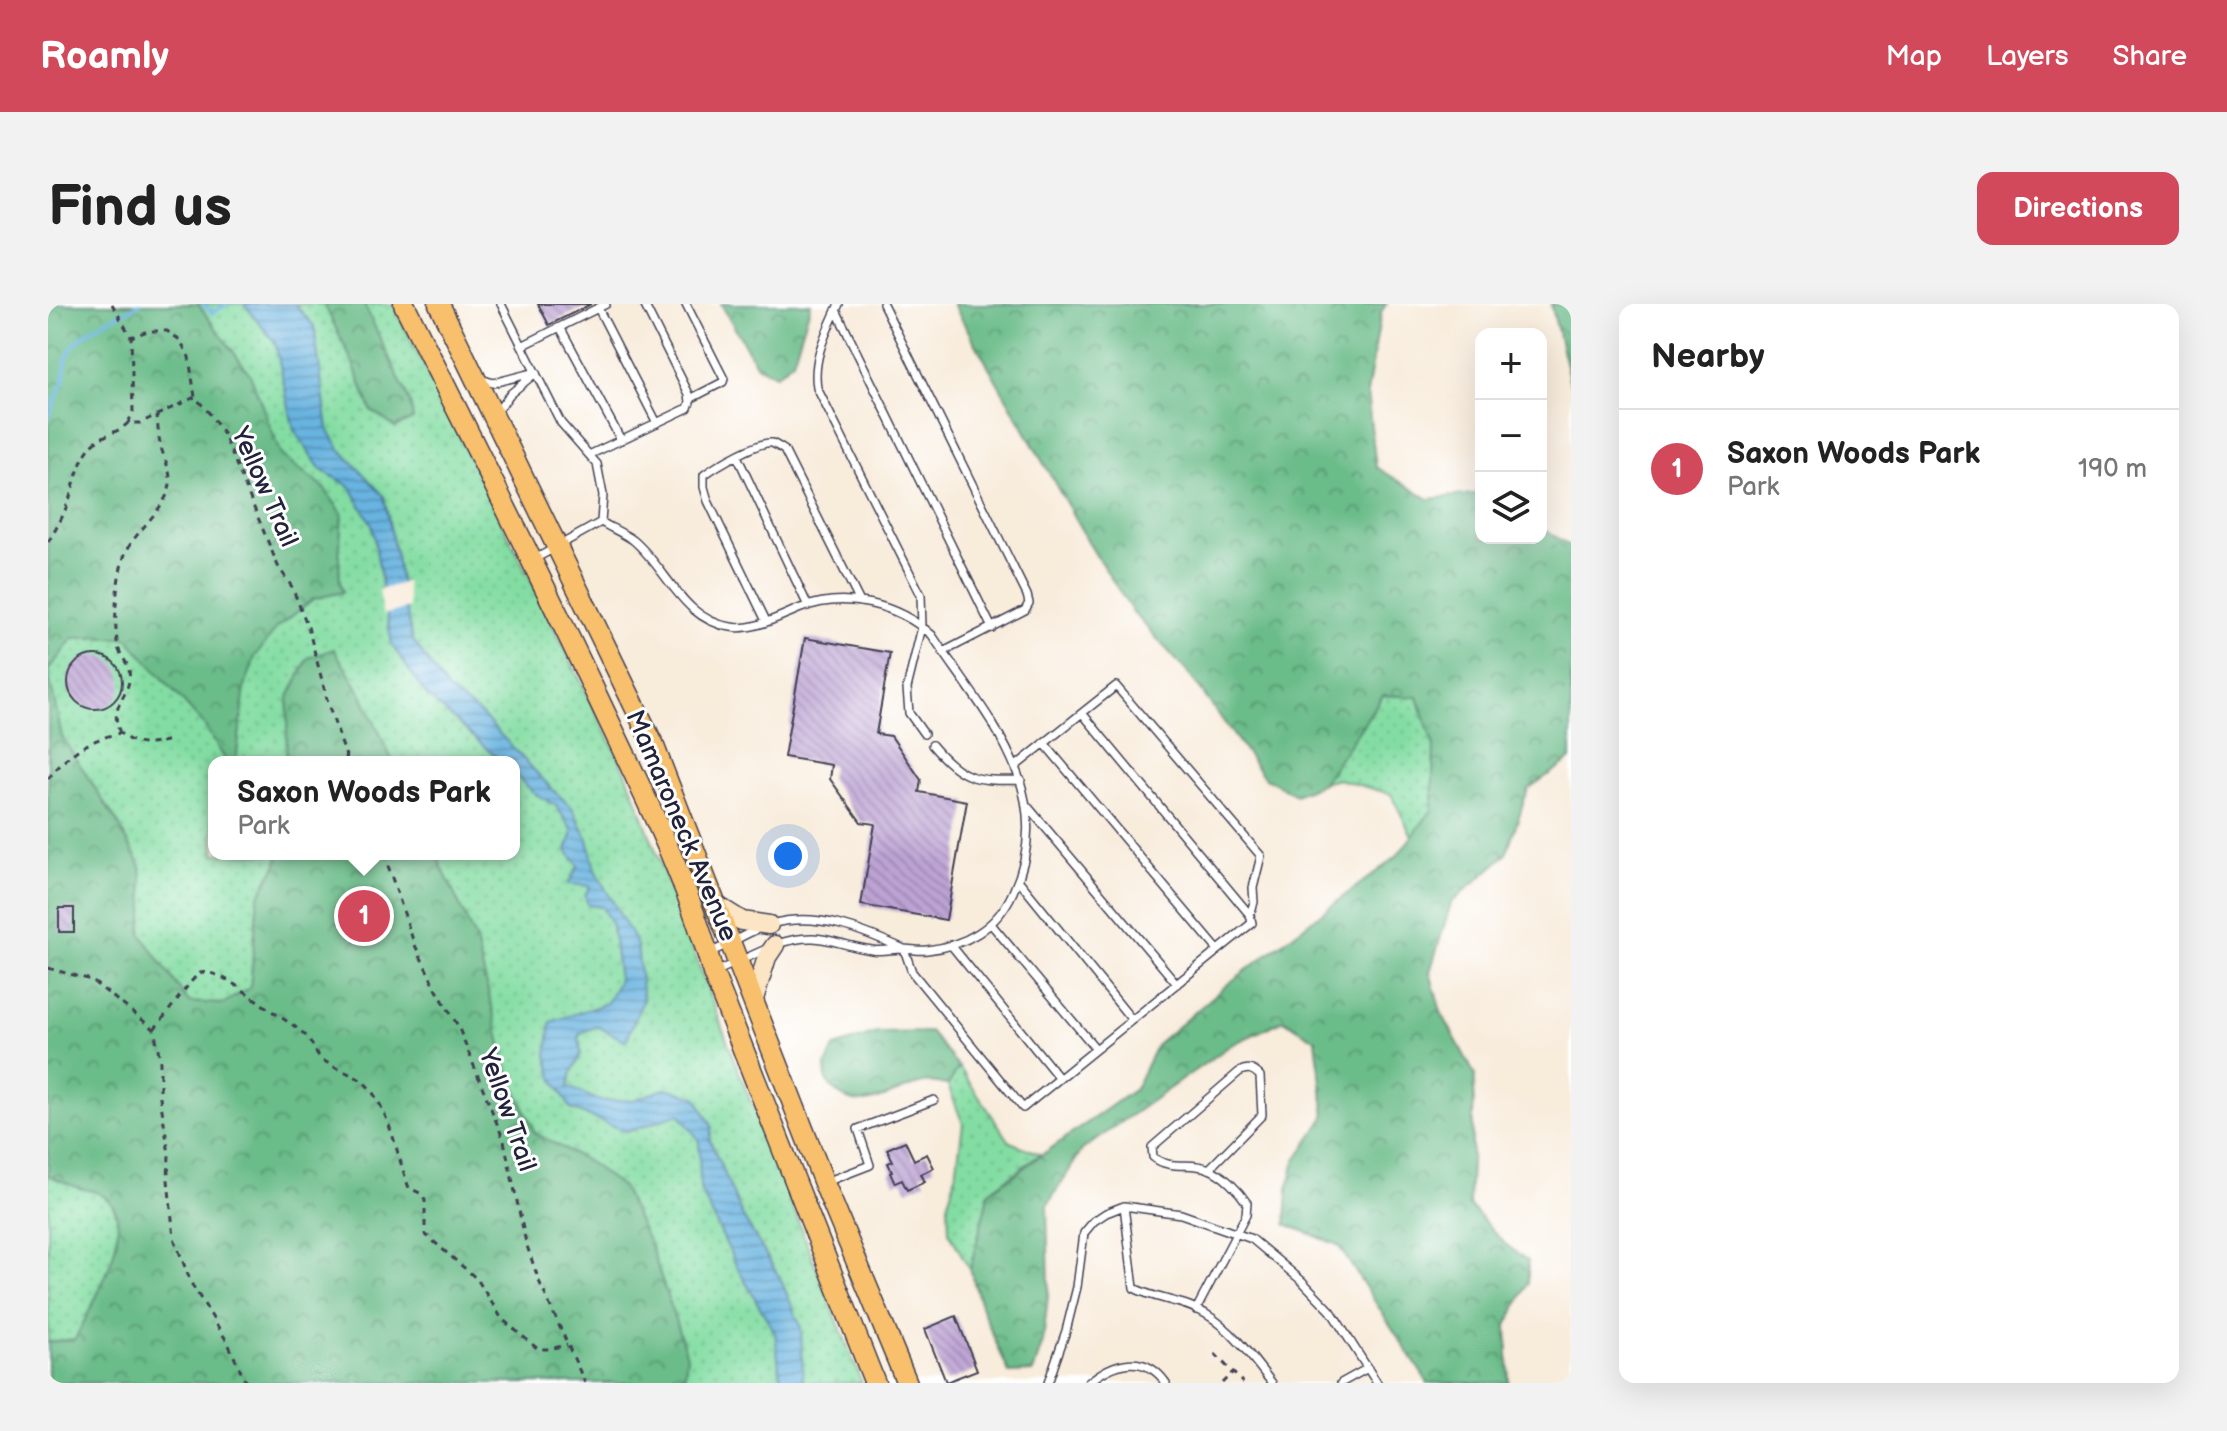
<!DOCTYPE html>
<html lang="en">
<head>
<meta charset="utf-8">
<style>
	:root { --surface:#fff; --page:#f2f2f2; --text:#222; --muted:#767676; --line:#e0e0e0; --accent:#d1495b }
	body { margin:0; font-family:"Balsamiq Sans",sans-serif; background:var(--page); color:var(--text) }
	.controls { position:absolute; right:24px; top:24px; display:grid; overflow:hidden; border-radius:16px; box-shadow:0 8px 32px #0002 }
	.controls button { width:72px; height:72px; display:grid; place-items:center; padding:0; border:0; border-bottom:2px solid var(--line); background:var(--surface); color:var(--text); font:40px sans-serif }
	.you { position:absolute; left:740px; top:552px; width:28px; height:28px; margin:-20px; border:6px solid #fff; border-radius:50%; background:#1a73e8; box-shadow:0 0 0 12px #1a73e833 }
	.badge { display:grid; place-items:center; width:52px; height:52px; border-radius:50%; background:var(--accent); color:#fff; font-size:26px; font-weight:700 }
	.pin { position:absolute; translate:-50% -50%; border:4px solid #fff; box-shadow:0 2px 8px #0006 }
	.popup { position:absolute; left:160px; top:452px; width:312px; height:104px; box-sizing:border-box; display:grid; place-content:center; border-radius:16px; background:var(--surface); filter:drop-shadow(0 2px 6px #0005); font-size:26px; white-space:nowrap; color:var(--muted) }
	.popup b { font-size:30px; color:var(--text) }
	.popup::after { content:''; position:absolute; left:50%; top:100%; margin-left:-16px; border:16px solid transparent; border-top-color:var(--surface) }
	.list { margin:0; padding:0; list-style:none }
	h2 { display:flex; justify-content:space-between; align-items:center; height:104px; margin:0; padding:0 32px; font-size:34px }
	h2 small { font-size:26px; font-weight:400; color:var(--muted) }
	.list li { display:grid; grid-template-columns:52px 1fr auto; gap:24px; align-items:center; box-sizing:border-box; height:120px; padding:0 32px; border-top:2px solid var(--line) }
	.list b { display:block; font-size:30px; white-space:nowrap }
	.list p { margin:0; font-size:26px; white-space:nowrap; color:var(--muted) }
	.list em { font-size:26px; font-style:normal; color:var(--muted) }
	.icon { flex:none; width:44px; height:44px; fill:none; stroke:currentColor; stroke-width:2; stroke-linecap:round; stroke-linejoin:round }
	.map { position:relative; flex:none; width:1523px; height:1079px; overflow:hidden; border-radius:16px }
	header { display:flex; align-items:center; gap:48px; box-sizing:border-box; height:112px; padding:0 40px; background:var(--accent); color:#fff }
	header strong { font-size:38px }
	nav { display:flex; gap:44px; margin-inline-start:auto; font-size:28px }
	.intro { display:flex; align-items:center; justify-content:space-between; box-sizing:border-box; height:192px; padding:0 48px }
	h1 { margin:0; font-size:56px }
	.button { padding:20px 36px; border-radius:16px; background:var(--accent); color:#fff; font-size:28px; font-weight:700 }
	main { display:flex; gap:48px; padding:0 48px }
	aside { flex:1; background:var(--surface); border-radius:16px; box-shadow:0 8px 32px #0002 }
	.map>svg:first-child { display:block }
	.grass { fill:url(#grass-dots); stroke:#52806f; stroke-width:2; fill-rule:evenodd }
	.forest { fill:url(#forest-crowns); stroke:#466f62; stroke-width:2 }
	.water { fill:url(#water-rules); stroke:#446a8e; stroke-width:2 }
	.pier { fill:#f8ecdb }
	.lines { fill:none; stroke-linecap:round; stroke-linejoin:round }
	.stream { stroke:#67b3e0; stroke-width:4 }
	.building { fill:url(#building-back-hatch) }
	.lane-casing { stroke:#424053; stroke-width:10 }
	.secondary-casing { stroke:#424053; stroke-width:21 }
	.primary-casing { stroke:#424053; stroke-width:23 }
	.path { stroke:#424053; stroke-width:3; stroke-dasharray:6 6; stroke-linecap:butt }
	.lane { stroke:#fff; stroke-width:7 }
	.secondary { stroke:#fce5c4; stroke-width:18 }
	.primary { stroke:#f8bf6c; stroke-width:20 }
	.labels { text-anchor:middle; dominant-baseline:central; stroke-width:6; stroke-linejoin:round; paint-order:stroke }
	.street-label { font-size:26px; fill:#22223b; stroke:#fff }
</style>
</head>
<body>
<header>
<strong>Roamly</strong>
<nav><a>Map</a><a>Layers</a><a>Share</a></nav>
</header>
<div class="intro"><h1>Find us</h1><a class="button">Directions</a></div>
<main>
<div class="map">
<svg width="1523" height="1079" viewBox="0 0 1523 1079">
	<defs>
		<pattern id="grass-dots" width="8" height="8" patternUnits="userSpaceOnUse" patternTransform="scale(2)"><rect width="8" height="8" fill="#83dda3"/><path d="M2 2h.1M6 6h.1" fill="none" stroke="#71bd8d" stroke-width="1.8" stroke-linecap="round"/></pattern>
		<pattern id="forest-crowns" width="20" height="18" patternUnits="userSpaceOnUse" patternTransform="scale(2)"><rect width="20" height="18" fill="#6abc89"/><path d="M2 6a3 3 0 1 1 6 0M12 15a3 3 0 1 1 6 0" fill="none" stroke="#579871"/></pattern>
		<pattern id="water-rules" width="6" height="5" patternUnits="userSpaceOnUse" patternTransform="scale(2)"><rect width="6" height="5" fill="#67b3e0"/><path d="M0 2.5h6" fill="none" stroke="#5491b7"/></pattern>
		<pattern id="building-back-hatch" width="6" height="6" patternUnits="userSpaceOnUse" patternTransform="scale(2)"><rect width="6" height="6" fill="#bda3d4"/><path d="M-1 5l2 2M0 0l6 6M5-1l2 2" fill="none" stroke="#9984ad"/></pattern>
	</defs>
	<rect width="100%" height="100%" fill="#fff"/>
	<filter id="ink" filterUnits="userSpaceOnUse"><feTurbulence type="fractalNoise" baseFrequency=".0125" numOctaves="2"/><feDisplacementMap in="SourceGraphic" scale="16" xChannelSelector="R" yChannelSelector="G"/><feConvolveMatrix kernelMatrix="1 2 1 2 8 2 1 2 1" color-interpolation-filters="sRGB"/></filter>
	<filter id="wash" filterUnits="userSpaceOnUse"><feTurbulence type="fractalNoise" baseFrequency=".006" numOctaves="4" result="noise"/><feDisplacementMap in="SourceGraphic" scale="32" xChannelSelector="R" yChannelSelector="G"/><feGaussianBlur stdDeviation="1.8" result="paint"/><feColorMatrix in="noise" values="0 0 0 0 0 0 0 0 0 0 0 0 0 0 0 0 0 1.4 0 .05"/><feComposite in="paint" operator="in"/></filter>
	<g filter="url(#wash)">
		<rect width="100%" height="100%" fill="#f8ecdb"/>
		<!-- grass -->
		<path class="grass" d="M0 0H345L578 468 686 755 814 1079H0ZM166 458H466V550H166Z
			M1335 391 1370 393 1386 443 1384 506 1364 532 1343 490 1290 475 1275 479Z
			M911 763 962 838 992 850 941 888 922 966 901 928 900 899 908 870 915 820 900 781Z"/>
		<!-- forest -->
		<path class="forest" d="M0 0H150L202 70 233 151 276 184 294 209 291 255 292 278 295 288 265 295 229 324 207 353 197 383 188 458H179L156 421 79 334H25L0 367Z
			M276 0H316L362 98 365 115 347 123 323 106 304 57Z
			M673 0H763L745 57 728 71 709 62Z
			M905 0H1338L1333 9 1319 89 1328 163 1381 195 1433 189V234H1493V223L1523 243V455L1480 485 1458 551 1403 599 1382 668 1393 708 1427 771 1421 901 1456 939 1480 957V980L1459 1021 1461 1079H1380L1290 941 1238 920 1240 884 1247 857 1277 813 1268 736 1236 716 1183 741 1034 846 999 902 1001 982 995 1038 985 1068 961 1069 935 1008 922 966 941 888 1087 785 1109 740 1180 680 1349 552 1384 506 1386 443 1370 393 1335 391 1275 479 1248 491 1216 473 1141 370 1084 307 1046 248Z
			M1503 0H1523V82Z
			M286 345 314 391 345 458H238L240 395 260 354Z
			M0 367 14 433 71 521 93 562 96 601 93 630 141 698 174 700 202 684 210 593 229 560 231 550H388L428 637 459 765 487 829 539 857 574 883 603 943 639 1052 636 1079H0V1038L27 1035C42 1004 98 913 52 890 45 886 36 886 29 883 19 880 9 875 0 871Z
			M882 728 911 763 900 781C892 780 882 777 875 779 846 785 815 813 787 787 771 772 778 760 786 743L829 729Z"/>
		<!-- water -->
		<path class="water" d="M196 0H247L266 22 280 125 292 145 336 192 364 335 400 386 434 411 504 485 524 503 540 535 547 566 589 641 595 696 578 737 549 722 531 730 533 750 524 768 520 783 552 797 585 796 619 784 648 793 664 822 662 836 694 911 732 974 753 1023 755 1079H733L727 1029 690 965 652 885 651 836 631 810 579 828 523 805 505 774 499 751 503 718 559 699 571 676 564 622 554 603 540 601 537 592 542 582 520 580 530 562 519 546 525 527 508 502 486 489 466 470V458H454L378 391 344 341 324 221 302 182 273 166 246 126 227 39Z"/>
		<!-- pier -->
		<path class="pier" d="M358 278 361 304 335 311 331 286Z"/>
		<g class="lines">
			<!-- stream -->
			<path class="stream" d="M155 0 164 9 179 0
				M0 115C4 100 12 88 16 74 18 69 16 61 18 56 27 27 68 13 91 0"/>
		</g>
		<g id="blocks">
			<!-- building -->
			<path class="building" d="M490 0H543L501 21Z
				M757 334 842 349 828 430 843 432 873 476 871 488 919 497 898 616 813 601 827 520 813 518 782 475 784 461 736 453Z
				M20 378a27 27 0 1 1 54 0a27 27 0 1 1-54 0Z
				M11 604H26V628H11Z
				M857 837 866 856 879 850 886 864 873 870 877 878 859 886 854 876 847 879 842 869 844 868 840 859 845 857 839 845Z
				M908 1012 929 1066 898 1078 877 1025Z"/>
		</g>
	</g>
	<g filter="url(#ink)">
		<use href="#blocks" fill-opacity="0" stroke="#424053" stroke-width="2"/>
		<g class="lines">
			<defs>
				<path id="lane" d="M453 0 513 119 549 160 555 191 553 218 485 256
					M638 0 676 75 675 78 642 95
					M791 0C779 27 764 54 769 84L873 291 874 323 859 384 861 409 876 430
					M835 0 979 291 981 299 977 306 895 348
					M550 4 609 119
					M788 6 944 324
					M512 23 573 136
					M474 42 558 0
					M433 75 445 79 488 68
					M448 109 462 90 484 72
					M541 151 640 104 642 98 641 90 596 0
					M689 152 760 302
					M553 218C563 224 575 229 585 236 619 264 634 316 683 323 706 327 732 312 753 304 797 287 849 300 884 331 937 411 1012 487 965 588 949 624 917 642 879 646 871 647 863 645 854 645 844 645 834 648 824 646 783 640 773 626 729 640
					M718 317 660 197 656 183V171C668 162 710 137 724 139 727 140 733 144 736 146L812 298
					M1034 409 1068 382 1213 552 1205 584 1206 598 1202 611
					M996 439 1170 646
					M884 441C914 477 929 477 973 476
					M981 504 1129 680
					M971 577 1084 716
					M943 620 1048 745
					M903 641 1011 774
					M661 649C681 641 702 626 723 620 770 607 814 626 856 645L864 668 975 804 1204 619 1202 611 1034 409 968 462
					M667 668 718 645
					M778 878 822 861 810 825 886 796
					M1076 902 1086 984C1108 996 1136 996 1158 1010 1185 1026 1205 1055 1224 1079
					M1148 1006 1198 911 1199 899C1191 887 1175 870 1161 865 1143 857 1122 867 1105 853L1104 843 1191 768C1200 763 1205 765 1212 772L1214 811 1161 865
					M1000 1079 1018 1027 1029 983 1036 929 1046 917 1058 909 1076 902 1133 910 1204 935 1254 977 1283 1007 1329 1079
					M1040 1079C1065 1058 1096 1048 1118 1079
					M1293 1079 1320 1064"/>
				<path id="secondary" d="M670 602 694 617 721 621
					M706 695 719 653 727 641"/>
				<path id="primary" d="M356 0C422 131 487 261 550 394 592 483 639 573 665 669L827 1079
					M391 0 605 440 776 879 859 1079"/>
			</defs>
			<!-- lane casing -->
			<use href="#lane" class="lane-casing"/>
			<!-- secondary casing -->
			<use href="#secondary" class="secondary-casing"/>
			<!-- primary casing -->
			<use href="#primary" class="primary-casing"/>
			<!-- path -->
			<path class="path" d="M64 0 83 33 100 27H119L132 36 141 53 147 93 162 110 176 131 230 262 244 283 260 323 281 403 300 458
				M80 119 85 108 83 33
				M0 238C9 224 17 209 22 193 28 175 31 156 44 141 54 130 69 130 80 119H92L147 93
				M72 429C59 399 85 394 81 365 79 358 72 351 70 343 65 320 68 267 79 246 89 226 121 201 122 179 123 166 116 155 113 143 110 133 110 122 109 112
				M0 475C22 448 38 437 72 429 88 444 102 441 122 436
				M336 550 366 639 387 683 410 722 456 837 478 939 491 977 537 1079
				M0 664 43 676 106 725 112 755V793L121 850 120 876 126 934 143 979 180 1039 198 1079
				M106 725C116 715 145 672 152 669 171 664 206 695 221 705 233 714 245 720 256 730 266 739 266 751 278 758 297 771 313 769 327 792 344 819 350 854 361 884L372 889 377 896V930L429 975 454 1015 490 1045H501L519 1041
				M1167 1050 1195 1079
				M1174 1079 1185 1068"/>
			<!-- lane -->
			<use href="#lane" class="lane"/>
			<!-- secondary -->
			<use href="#secondary" class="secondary"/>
			<!-- primary -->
			<use href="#primary" class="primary"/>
		</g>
	</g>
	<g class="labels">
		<!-- street labels -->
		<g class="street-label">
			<text transform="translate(216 183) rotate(66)">Yellow Trail</text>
			<text transform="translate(633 522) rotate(67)">Mamaroneck Avenue</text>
			<text transform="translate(459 806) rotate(71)">Yellow Trail</text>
		</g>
	</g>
</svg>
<div class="controls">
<button>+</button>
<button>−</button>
<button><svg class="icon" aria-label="layers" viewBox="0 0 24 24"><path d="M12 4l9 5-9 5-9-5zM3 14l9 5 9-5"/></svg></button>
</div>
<div class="you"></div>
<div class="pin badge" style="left:316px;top:612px">1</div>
<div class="popup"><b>Saxon Woods Park</b>Park</div>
</div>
<aside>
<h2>Nearby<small></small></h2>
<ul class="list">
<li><span class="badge">1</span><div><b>Saxon Woods Park</b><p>Park</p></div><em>190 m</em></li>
</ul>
</aside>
</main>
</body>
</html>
